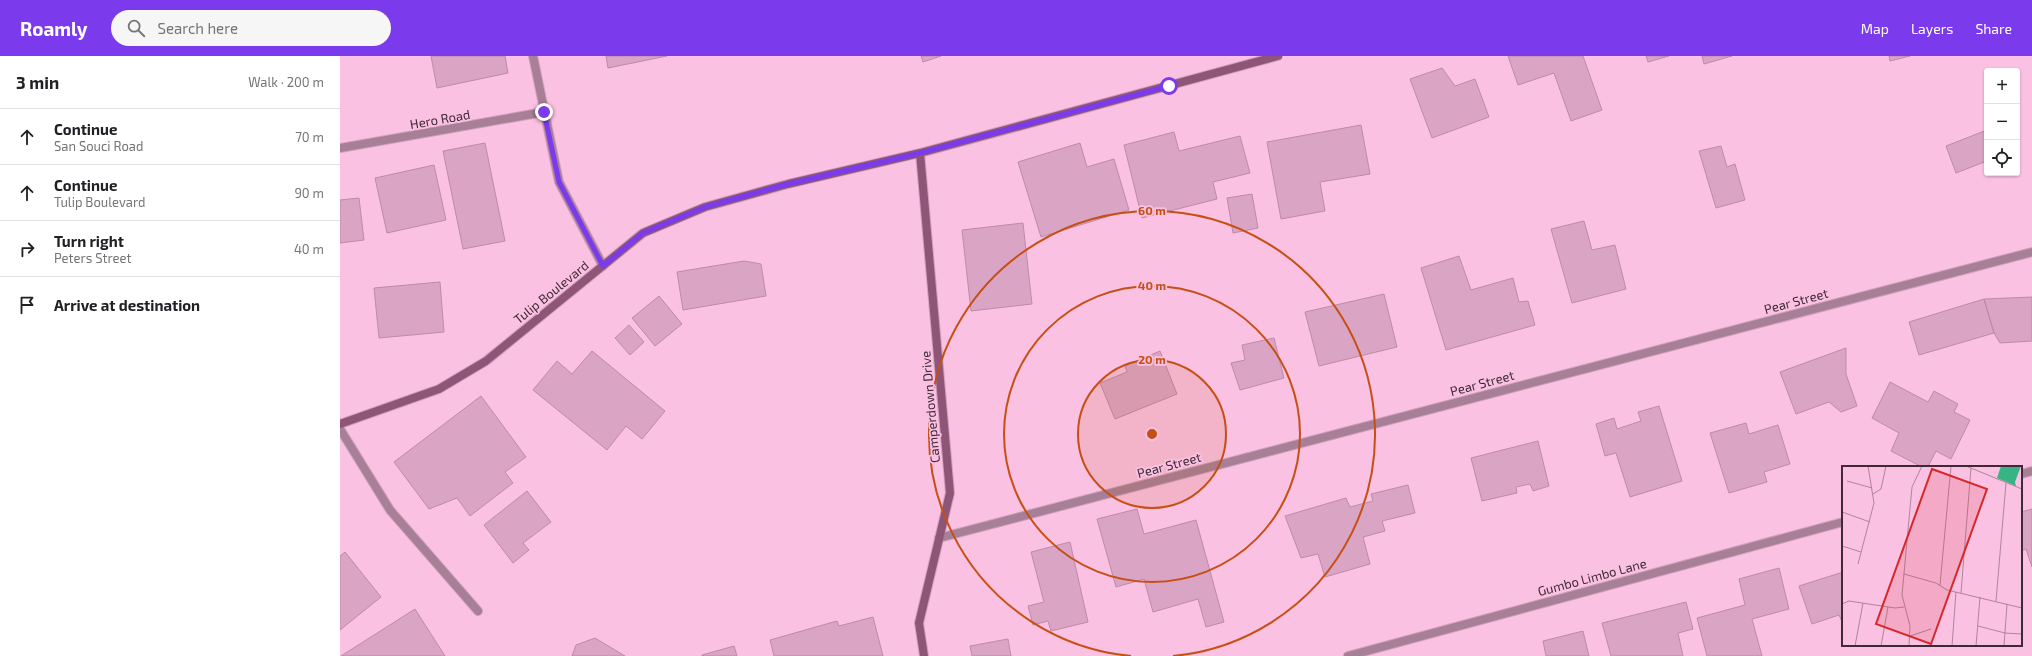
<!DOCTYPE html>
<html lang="en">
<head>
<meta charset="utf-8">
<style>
	:root { --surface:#fff; --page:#f6f6f6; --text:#202124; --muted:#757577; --line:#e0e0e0; --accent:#7c3aed }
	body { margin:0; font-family:"Exo 2",sans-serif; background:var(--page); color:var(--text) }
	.controls { position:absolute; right:12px; top:12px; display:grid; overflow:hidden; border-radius:4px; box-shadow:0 1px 3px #0004 }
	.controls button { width:36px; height:36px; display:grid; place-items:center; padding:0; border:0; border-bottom:1px solid var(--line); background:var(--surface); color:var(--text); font:20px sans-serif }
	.stop { position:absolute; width:12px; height:12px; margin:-9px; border:3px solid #7c3aed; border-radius:50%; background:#fff }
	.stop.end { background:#7c3aed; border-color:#fff; box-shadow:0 1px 4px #0008 }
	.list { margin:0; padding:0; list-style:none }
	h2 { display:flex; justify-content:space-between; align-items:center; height:52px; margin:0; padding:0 16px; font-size:17px }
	h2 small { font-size:13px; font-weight:400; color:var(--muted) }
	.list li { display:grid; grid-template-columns:26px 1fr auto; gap:12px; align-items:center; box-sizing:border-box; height:56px; padding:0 16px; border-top:1px solid var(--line) }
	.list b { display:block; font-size:15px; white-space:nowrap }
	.list p { margin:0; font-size:13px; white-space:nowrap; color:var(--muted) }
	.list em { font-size:13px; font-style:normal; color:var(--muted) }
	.icon { flex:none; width:22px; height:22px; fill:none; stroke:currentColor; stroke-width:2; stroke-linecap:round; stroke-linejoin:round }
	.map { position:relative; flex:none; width:1692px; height:600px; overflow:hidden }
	header { display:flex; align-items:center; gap:24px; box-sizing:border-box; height:56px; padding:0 20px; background:var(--accent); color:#fff }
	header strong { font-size:19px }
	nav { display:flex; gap:22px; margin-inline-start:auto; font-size:14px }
	.search { width:280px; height:36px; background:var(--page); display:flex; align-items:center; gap:10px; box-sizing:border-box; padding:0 14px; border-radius:22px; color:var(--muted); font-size:15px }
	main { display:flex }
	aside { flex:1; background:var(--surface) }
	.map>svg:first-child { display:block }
	.building { fill:#daa4c4; stroke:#bf8aaa }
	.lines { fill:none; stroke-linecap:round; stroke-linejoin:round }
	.street-casing { stroke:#d1a0bc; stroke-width:10 }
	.secondary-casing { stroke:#d1a0bc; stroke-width:10 }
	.street { stroke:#a77f97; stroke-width:8 }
	.secondary { stroke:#8e5579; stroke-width:8 }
	.route { stroke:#7c3aed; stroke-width:5 }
	.ring { fill:none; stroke:#c64f14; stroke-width:2 }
	.labels { text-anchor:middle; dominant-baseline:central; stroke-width:3.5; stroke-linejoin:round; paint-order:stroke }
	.street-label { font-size:13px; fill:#3f2936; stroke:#fac1e2 }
	.inset-road { fill:none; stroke:#af849d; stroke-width:1 }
	.view { fill:#d62828; fill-opacity:0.15; stroke:#d62828; stroke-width:2 }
	.inset-edge { fill:none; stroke:#3f2936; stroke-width:2 }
	.centre { fill:#c64f14; stroke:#fac1e2; stroke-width:2 }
	.ring-label { font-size:12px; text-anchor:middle; font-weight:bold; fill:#c64f14; stroke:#fac1e2; stroke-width:3.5; stroke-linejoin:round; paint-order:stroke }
</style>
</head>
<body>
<header>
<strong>Roamly</strong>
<div class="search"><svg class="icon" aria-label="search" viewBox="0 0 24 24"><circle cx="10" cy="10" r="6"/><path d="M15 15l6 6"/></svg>Search here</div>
<nav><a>Map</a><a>Layers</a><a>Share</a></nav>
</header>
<main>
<aside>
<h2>3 min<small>Walk · 200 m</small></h2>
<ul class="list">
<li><svg class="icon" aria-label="ahead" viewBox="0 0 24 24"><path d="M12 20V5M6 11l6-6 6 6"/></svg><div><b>Continue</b><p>San Souci Road</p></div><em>70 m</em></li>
<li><svg class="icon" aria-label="ahead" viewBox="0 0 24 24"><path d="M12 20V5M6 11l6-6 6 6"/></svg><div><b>Continue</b><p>Tulip Boulevard</p></div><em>90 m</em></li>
<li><svg class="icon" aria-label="right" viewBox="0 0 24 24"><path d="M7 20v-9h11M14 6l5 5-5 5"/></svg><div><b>Turn right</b><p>Peters Street</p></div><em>40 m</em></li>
<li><svg class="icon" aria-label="arrive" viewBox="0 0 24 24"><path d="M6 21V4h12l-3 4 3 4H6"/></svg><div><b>Arrive at destination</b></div></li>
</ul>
</aside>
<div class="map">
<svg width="1692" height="600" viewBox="0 0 1692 600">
	<rect width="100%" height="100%" fill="#fac1e2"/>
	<!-- building -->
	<path class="building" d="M91 0H165L168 17 97 32Z
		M266 0H327L268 12Z
		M581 0H601L583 6Z
		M1168 0H1243L1262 54 1231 65 1214 17 1178 29Z
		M1306 0H1329L1308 6Z
		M1362 0H1392L1364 8Z
		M1549 0H1570L1550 5Z
		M1102 12 1115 30 1135 23 1149 61 1092 82 1070 23Z
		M1021 69 1030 118 980 126 985 155 941 163 927 86Z
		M1647 74V105L1616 117 1606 90Z
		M834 76 839 95 900 80 910 117 873 126 877 143 802 162 784 89Z
		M145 87 165 185 123 193 103 95Z
		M740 87 747 111 774 103 789 154 701 181 678 106Z
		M1381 90 1387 111 1395 108 1405 144 1376 152 1359 95Z
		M94 109 106 164 47 177 35 122Z
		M912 138 918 172 893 177 887 142Z
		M19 142 24 184 0 187V144Z
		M1244 165 1252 194 1275 189 1286 233 1232 247 1211 173Z
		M683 167 692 248 631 255 622 174Z
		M1119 200 1131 234 1173 222 1179 246 1188 245 1195 269 1106 294 1081 212Z
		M404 205 421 208 426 240 343 254 337 216Z
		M100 226 104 276 39 282 34 232Z
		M1044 238 1057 291 979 310 965 256Z
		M319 240 342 268 315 290 292 262Z
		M1692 241V285L1660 287 1654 277 1644 243Z
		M1644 243 1654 277 1579 299 1569 266Z
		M289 269 304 286 290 299 275 282Z
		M934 282 944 322 900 334 891 307 905 304 902 289Z
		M1506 292V318L1517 350 1501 356 1489 346 1456 358 1440 316Z
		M252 295 325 355 302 383 286 370 267 394 193 334 217 305 232 318Z
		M820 295 837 338 775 363 760 327 787 316 785 310Z
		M1550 326 1588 346 1594 335 1618 348 1614 356 1630 364 1611 403 1596 395 1588 411H1582L1551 395 1559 377 1532 362Z
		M141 340 186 401 165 416 173 427 130 460 117 442 89 453 54 406Z
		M1319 350 1342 425 1290 441 1276 397 1265 400 1256 368 1274 362 1277 373 1301 365 1298 356Z
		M1406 367 1409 378 1438 369 1450 408 1424 416 1427 426 1389 437 1370 377Z
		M1198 385 1209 430 1193 435 1190 428 1176 431 1177 437 1142 445 1131 402Z
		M1068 429 1075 457 1042 465 1045 475 1023 481 1030 508 985 521 978 498 961 502 945 460 1006 442 1010 451 1033 445 1031 438Z
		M187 435 211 466 183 487 189 494 173 507 144 469Z
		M797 453 804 478 856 464 884 566 866 571 858 543 813 556 804 523 776 531 757 463Z
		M1692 453V511L1686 493 1681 495V456Z
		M730 486 748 566 711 575 708 565 693 569 688 550 704 546 691 496Z
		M5 496 41 541 0 574V500Z
		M1439 512 1449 553 1412 563 1422 600H1367L1357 562 1405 549 1399 523Z
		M1503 516V568L1499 559 1472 568 1459 530Z
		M1346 546 1353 573 1338 577 1343 600H1271L1262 567Z
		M75 553 105 600H1Z
		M533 561 543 600H434L430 584 497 565 499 570Z
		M1243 575 1249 600H1206L1203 585Z
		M255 582 285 600H232L236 589Z
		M668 583 671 600H632L630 590Z
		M394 590 397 600H362V599Z"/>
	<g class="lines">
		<defs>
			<path id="street" d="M193 0 219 126 263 210
				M0 92 204 56
				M0 373 50 454 138 555
				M1681 418 1692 415
				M599 482 1692 196
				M1008 600 1503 466"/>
			<path id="secondary" d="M580 97 610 437 579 567 584 600
				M0 368 99 333 146 305 303 177 365 151 448 128 580 97 938 0"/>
		</defs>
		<!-- street casing -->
		<use href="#street" class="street-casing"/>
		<!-- secondary casing -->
		<use href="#secondary" class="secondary-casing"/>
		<!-- street -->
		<use href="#street" class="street"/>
		<!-- secondary -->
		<use href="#secondary" class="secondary"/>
	</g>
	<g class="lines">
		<!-- route -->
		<path class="route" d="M204 56 219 126 263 210 303 177 365 151 448 128 580 97 829 30"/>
	</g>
	<!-- distance rings -->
	<circle cx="812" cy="378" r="74" fill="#c64f14" fill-opacity=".12"/>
	<g class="ring">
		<circle cx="812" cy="378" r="74"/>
		<circle cx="812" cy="378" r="148"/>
		<path d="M791 600A223 223 0 1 1 833 600"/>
	</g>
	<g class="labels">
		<!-- street labels -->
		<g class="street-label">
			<text transform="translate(100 63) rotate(-10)">Hero Road</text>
			<text transform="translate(211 236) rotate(-39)">Tulip Boulevard</text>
			<text transform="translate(1456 245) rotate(-15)">Pear Street</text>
			<text transform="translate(1142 327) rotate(-15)">Pear Street</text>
			<text transform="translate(590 351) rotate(-95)">Camperdown Drive</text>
			<text transform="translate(829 409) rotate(-15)">Pear Street</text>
			<text transform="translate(1252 521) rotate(-15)">Gumbo Limbo Lane</text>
		</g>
	</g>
	<!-- overview -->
	<g transform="translate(1502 410)">
		<rect width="180" height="180" fill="#fac1e2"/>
		<path d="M159 0H179L173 16 174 20 155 12Z" fill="#37b483"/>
		<path class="inset-road" d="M124 0 180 23M5 15 30 22M31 28 39 23 44 0M0 46 28 56M0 80 19 86M16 98 32 37 26 0M62 108 94 117 105 124 180 142M98 119 109 0M119 127 129 2M154 135 164 17M0 138 7 135 53 142 62 141M136 160 163 167 180 168M68 170 89 163M13 180 21 137M39 180 46 141M67 180 68 160 60 129 70 21 80 0M110 180 114 126M134 180 138 131M162 180 165 138"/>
		<path class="view" d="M90 3 145 23 89 178 34 158Z"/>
		<rect width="180" height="180" class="inset-edge"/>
	</g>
	<circle cx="812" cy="378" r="6" class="centre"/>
	<g class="ring-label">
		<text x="812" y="159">60 m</text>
		<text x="812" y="234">40 m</text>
		<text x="812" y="308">20 m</text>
	</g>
</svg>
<div class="controls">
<button>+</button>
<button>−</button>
<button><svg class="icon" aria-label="locate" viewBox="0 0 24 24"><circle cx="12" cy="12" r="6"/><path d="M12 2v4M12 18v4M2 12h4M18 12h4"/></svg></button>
</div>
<div class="stop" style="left:829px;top:30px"></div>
<div class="stop end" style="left:204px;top:56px"></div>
</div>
</main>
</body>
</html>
